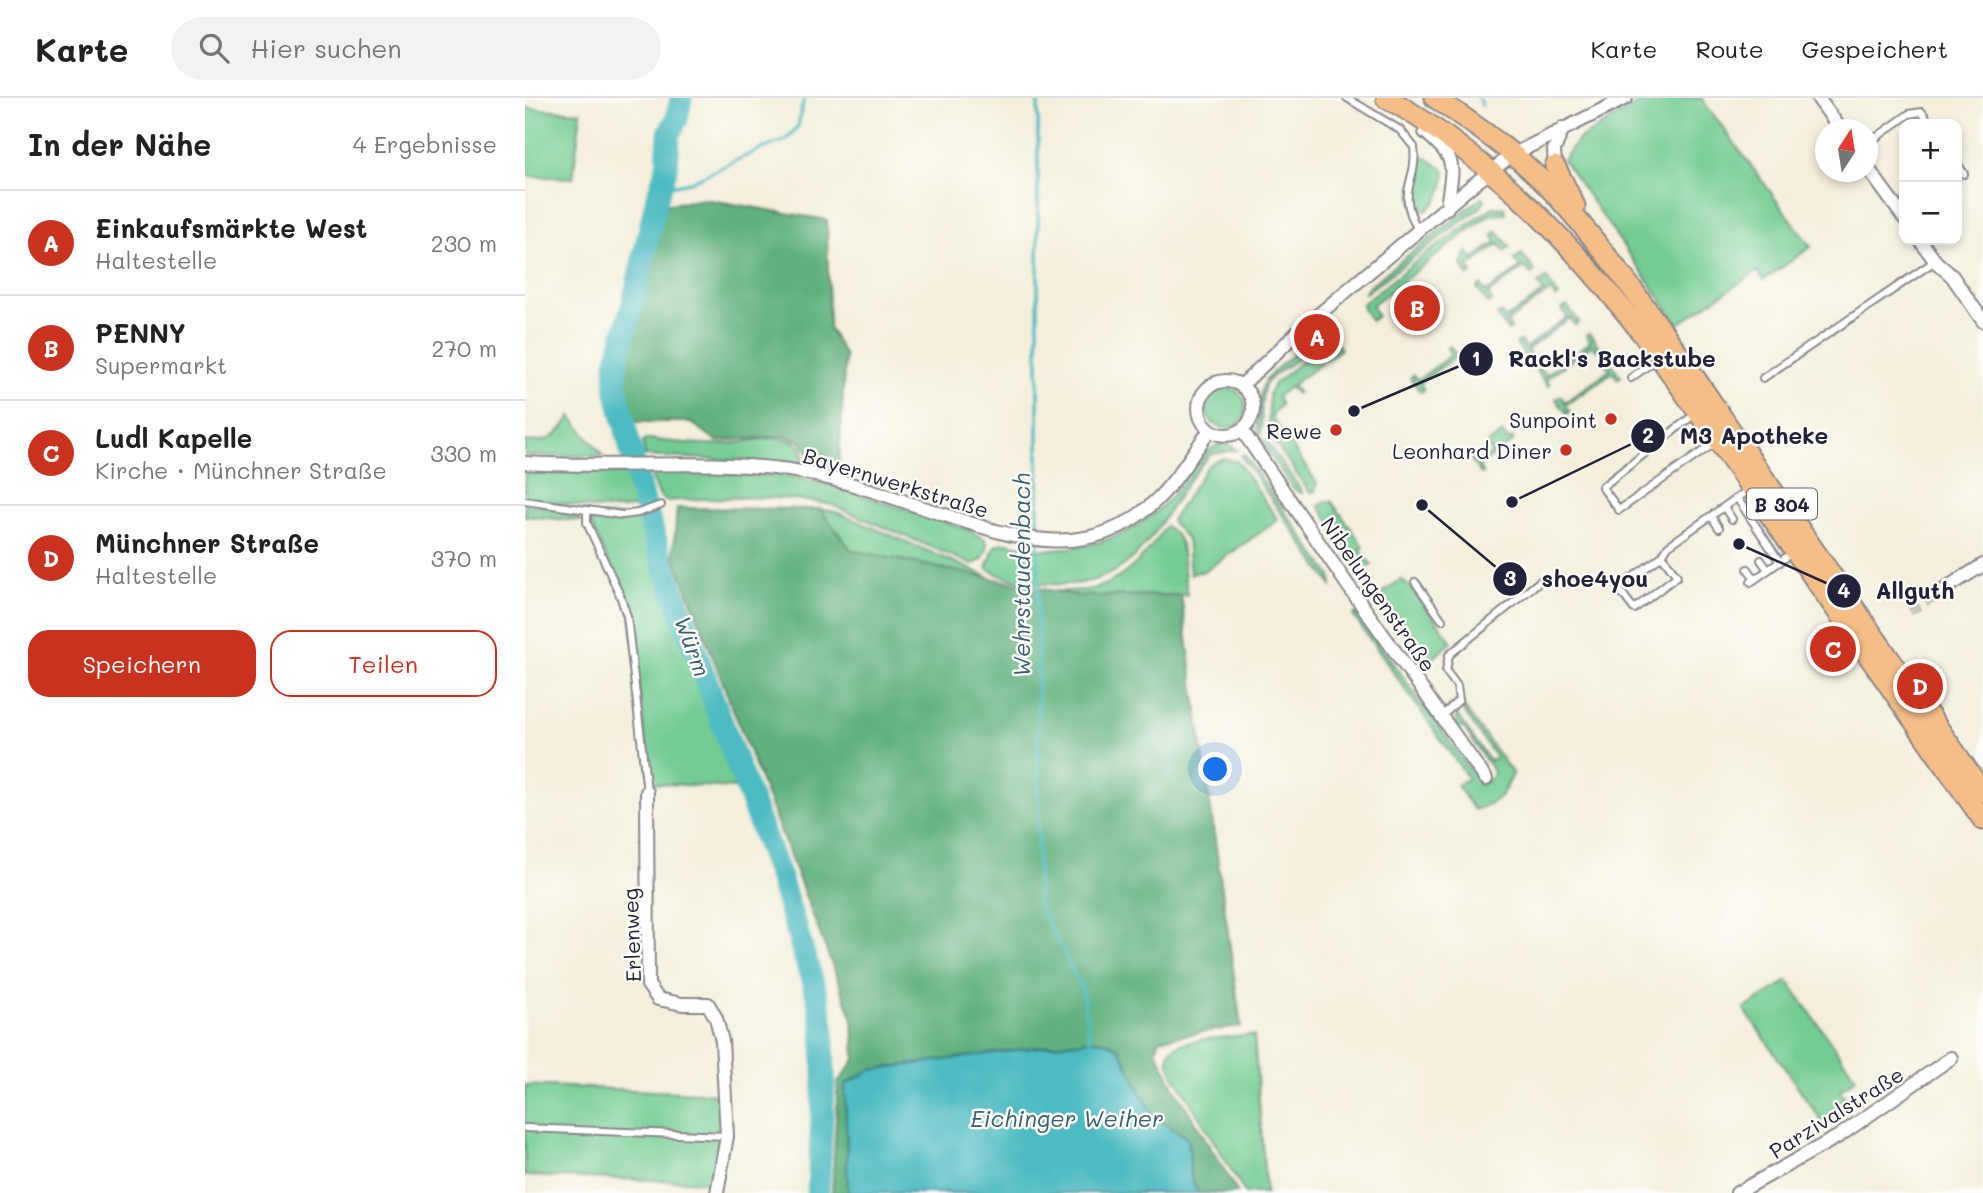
<!DOCTYPE html>
<html lang="de">
<head>
<meta charset="utf-8">
<style>
	:root { --surface:#fff; --page:#f2f2f2; --text:#222; --muted:#767676; --line:#e0e0e0; --accent:#c8321e }
	body { margin:0; font-family:Mali,sans-serif; background:var(--page); color:var(--text) }
	.controls { position:absolute; right:21px; top:21px; display:grid; overflow:hidden; border-radius:14px; box-shadow:0 4px 10px #0003 }
	.controls button { width:63px; height:63px; display:grid; place-items:center; padding:0; border:0; border-bottom:2px solid var(--line); background:var(--surface); color:var(--text); font:35px sans-serif }
	.compass { position:absolute; left:1290px; top:21px; width:63px; height:63px; border-radius:50%; background:var(--surface); box-shadow:0 4px 10px #0003; rotate:12deg }
	.you { position:absolute; left:691px; top:672px; width:24px; height:24px; margin:-18px; border:5px solid #fff; border-radius:50%; background:#1a73e8; box-shadow:0 0 0 10px #1a73e833 }
	.badge { display:grid; place-items:center; width:46px; height:46px; border-radius:50%; background:var(--accent); color:#fff; font-size:23px; font-weight:700 }
	.pin { position:absolute; translate:-50% -50%; border:4px solid #fff; box-shadow:0 2px 7px #0006 }
	.list { margin:0; padding:0; list-style:none }
	h2 { display:flex; justify-content:space-between; align-items:center; height:91px; margin:0; padding:0 28px; font-size:30px }
	h2 small { font-size:23px; font-weight:400; color:var(--muted) }
	.list li { display:grid; grid-template-columns:46px 1fr auto; gap:21px; align-items:center; box-sizing:border-box; height:105px; padding:0 28px; border-top:2px solid var(--line) }
	.list b { display:block; font-size:26px; white-space:nowrap }
	.list p { margin:0; font-size:23px; white-space:nowrap; color:var(--muted) }
	.list em { font-size:23px; font-style:normal; color:var(--muted) }
	.actions { display:flex; gap:14px; padding:21px 28px }
	.actions a { flex:1; padding:16px 0; border:2px solid var(--accent); border-radius:21px; text-align:center; font-size:24px; color:var(--accent) }
	.actions .main { background:var(--accent); color:#fff }
	.icon { flex:none; width:38px; height:38px; fill:none; stroke:currentColor; stroke-width:2; stroke-linecap:round; stroke-linejoin:round }
	.map { position:relative; flex:none; width:1458px; height:1095px; overflow:hidden }
	header { display:flex; align-items:center; gap:42px; box-sizing:border-box; height:98px; padding:0 35px; background:var(--surface); border-bottom:2px solid var(--line) }
	header strong { font-size:33px }
	nav { display:flex; gap:38px; margin-inline-start:auto; font-size:24px }
	.search { width:490px; height:63px; background:var(--page); display:flex; align-items:center; gap:18px; box-sizing:border-box; padding:0 24px; border-radius:38px; color:var(--muted); font-size:26px }
	main { display:flex }
	aside { flex:1; background:var(--surface) }
	.map>svg:first-child { display:block }
	.green { fill:#73cc93; stroke:#4a7767; stroke-width:2 }
	.forest { fill:#5eb07d; stroke:#40695c; stroke-width:2 }
	.water { fill:#4dbbc2; stroke:#386e7e; stroke-width:2 }
	.lines { fill:none; stroke-linecap:round; stroke-linejoin:round }
	.stream { stroke:#4dbbc2; stroke-width:3.5 }
	.river { stroke:#4dbbc2; stroke-width:23 }
	.minor-tunnel { stroke:#cac6bb; stroke-width:12; stroke-dasharray:12 6; stroke-linecap:butt }
	.service-casing { stroke:#8b888b; stroke-width:10 }
	.minor-casing { stroke:#8b888b; stroke-width:16 }
	.primary-casing { stroke:#8b888b; stroke-width:23 }
	.trunk-casing { stroke:#8b888b; stroke-width:24 }
	.service { stroke:#fff; stroke-width:6 }
	.minor { stroke:#fff; stroke-width:12 }
	.primary { stroke:#f6be87; stroke-width:19 }
	.trunk { stroke:#f6be87; stroke-width:21 }
	.poi-dot { fill:#c8321e; stroke:#fdfcf7; stroke-width:2.5 }
	.labels { text-anchor:middle; dominant-baseline:central; stroke-width:5; stroke-linejoin:round; paint-order:stroke }
	.shield { fill:#fdfcf7; stroke:#646373; stroke-width:2 }
	.shield-label { font-size:19px; font-weight:bold; fill:#22223b }
	.poi-label { font-size:21px; fill:#22223b; stroke:#fdfcf7; text-anchor:end }
	.street-label { font-size:21px; fill:#22223b; stroke:#fdfcf7 }
	.water-label { font-size:23px; font-style:italic; fill:#335f71; stroke:#fdfcf7 }
	.leader { fill:none; stroke:#22223b; stroke-width:2.5 }
	.callout-dot { fill:#22223b; stroke:#fdfcf7; stroke-width:2.5 }
	.mark-label { font-size:21px; text-anchor:middle; font-weight:bold; fill:#fff }
	.callout-label { font-size:23px; text-anchor:middle; font-weight:bold; fill:#22223b; stroke:#fdfcf7; stroke-width:5; stroke-linejoin:round; paint-order:stroke }
</style>
</head>
<body>
<header>
<strong>Karte</strong>
<div class="search"><svg class="icon" aria-label="search" viewBox="0 0 24 24"><circle cx="10" cy="10" r="6"/><path d="M15 15l6 6"/></svg>Hier suchen</div>
<nav><a>Karte</a><a>Route</a><a>Gespeichert</a></nav>
</header>
<main>
<aside>
<h2>In der Nähe<small>4 Ergebnisse</small></h2>
<ul class="list">
<li><span class="badge">A</span><div><b>Einkaufsmärkte West</b><p>Haltestelle</p></div><em>230 m</em></li>
<li><span class="badge">B</span><div><b>PENNY</b><p>Supermarkt</p></div><em>270 m</em></li>
<li><span class="badge">C</span><div><b>Ludl Kapelle</b><p>Kirche · Münchner Straße</p></div><em>330 m</em></li>
<li><span class="badge">D</span><div><b>Münchner Straße</b><p>Haltestelle</p></div><em>370 m</em></li>
</ul>
<div class="actions"><a class="main">Speichern</a><a>Teilen</a></div>
</aside>
<div class="map">
<svg width="1458" height="1095" viewBox="0 0 1458 1095">
	<rect width="100%" height="100%" fill="#fdfcf7"/>
	<filter id="ink" filterUnits="userSpaceOnUse"><feTurbulence type="fractalNoise" baseFrequency=".0143" numOctaves="2"/><feDisplacementMap in="SourceGraphic" scale="14" xChannelSelector="R" yChannelSelector="G"/><feConvolveMatrix kernelMatrix="1 2 1 2 8 2 1 2 1" color-interpolation-filters="sRGB"/></filter>
	<filter id="wash" filterUnits="userSpaceOnUse"><feTurbulence type="fractalNoise" baseFrequency=".00686" numOctaves="4" result="noise"/><feDisplacementMap in="SourceGraphic" scale="28" xChannelSelector="R" yChannelSelector="G"/><feGaussianBlur stdDeviation="1.57" result="paint"/><feColorMatrix in="noise" values="0 0 0 0 0 0 0 0 0 0 0 0 0 0 0 0 0 1.4 0 .05"/><feComposite in="paint" operator="in"/></filter>
	<g filter="url(#wash)">
		<rect width="100%" height="100%" fill="#f4efdb"/>
		<!-- green -->
		<path class="green" d="M1122 0H1176L1286 149 1239 182 1232 173 1153 226 1038 62 1053 42Z
			M0 10 56 14 48 80 0 78Z
			M900 59 920 72C920 90 915 101 901 113 875 111 892 76 897 61Z
			M957 99 960 102 956 109 839 196 844 188Z
			M968 109 980 110 981 115 964 117 847 207 852 218 846 223 838 211 837 206 898 158Z
			M972 133 985 149 980 153 974 146 944 168 947 175 943 178 937 167 939 158 943 154 948 161 971 144 967 137Z
			M997 156 1010 173 1006 176 1000 169 963 196 967 203 963 206 952 190 956 187 961 194 995 170 989 161Z
			M1021 180 1034 198 1031 200 1025 193 982 224 986 231 983 233 972 218 976 215 980 221 1019 194 1013 186Z
			M1042 208 1054 224 1050 227 1045 220 1002 252 1007 259 1003 262 991 246 995 243 1000 250 1042 219 1037 211Z
			M1064 235 1076 251 1072 253 1067 247 1021 281 1025 286 1023 288 1011 273 1015 270 1021 277 1065 244 1061 237Z
			M807 239 816 251 767 287 773 295 771 296 765 289 752 299 756 307 748 315V321L792 385 790 393 785 395 743 335 744 295 749 286Z
			M925 248 937 264 935 266 929 260 895 285 899 292 896 294 885 280 888 277 893 282 926 257 922 250Z
			M770 255 774 260C764 267 750 275 742 284 735 293 737 323 736 335L734 337C730 327 734 320 734 309 734 279 749 274 770 255Z
			M1085 264 1096 278 1093 281 1088 274 1041 307 1045 314 1042 316 1031 301 1036 298 1040 304 1085 272 1081 267Z
			M681 310a20 20 0 1 1 40 0a20 20 0 1 1-40 0Z
			M46 318 78 358H0V343C23 346 35 337 46 318Z
			M978 335 983 342 987 340 989 343 954 368 958 375 956 376 946 362 948 360 952 365 967 355 962 346Z
			M123 341C151 345 181 348 210 345 226 344 247 337 264 342 275 345 283 355 276 366L120 358 118 344Z
			M738 342 741 343 778 395H774L767 389 736 344Z
			M696 346H703L712 352 686 356C630 414 623 493 524 486 503 485 480 483 462 470L470 448C484 440 497 451 512 451 542 452 574 447 602 433 618 425 636 411 648 396 663 379 674 353 696 346Z
			M719 356 806 478 807 488 716 358Z
			M699 360 713 364 753 422 680 473 665 476 662 441 646 423 682 369 690 363Z
			M0 372 119 376 130 405C89 419 42 406 0 399Z
			M168 374 266 378 301 386 442 431 461 442C464 453 459 465 446 466L307 407C253 395 195 400 140 403L134 397 125 375Z
			M802 403 807 404 839 449 835 452 847 467 842 469H836L794 408Z
			M0 406C18 409 44 409 56 423L0 418Z
			M295 411 311 414 471 482 326 452Z
			M73 418H114L210 690 125 685 106 520 99 499 66 426 68 421Z
			M641 428 652 438 656 446 662 497 554 498 527 493C538 493 550 493 561 492 596 487 623 456 641 428Z
			M876 481 892 496 927 544 903 564 856 496Z
			M832 515 956 687 967 679 968 673 939 630 933 629 930 623 932 617 965 663 971 660 935 608 937 606 988 676C978 698 972 705 949 712L932 687 943 680 828 517Z
			M1263 883 1331 980 1315 992 1324 1007 1298 1025 1219 911Z
			M729 937 741 1095H720L646 972C644 965 641 957 647 951 657 940 713 939 729 937Z
			M0 987 194 996 195 1033 189 1084 0 1078Z"/>
		<!-- forest -->
		<path class="forest" d="M180 101 302 122 304 230 320 258 314 366 297 362 284 355 275 343 260 338 192 343 165 324H107L98 288 104 246 138 107Z
			M152 410 295 411 326 452 554 498 656 497 716 928 635 941 631 952 649 989 713 1095H674C659 1073 668 1065 663 1041L628 1018 594 950 579 943 566 942 346 972 320 986 323 1095H307L313 985 330 961 328 921 148 456Z"/>
		<!-- water -->
		<path class="water" d="M566 942 579 943 594 950 628 1018 663 1041C668 1065 659 1073 674 1095H323L320 987 346 972Z"/>
		<g class="lines">
			<!-- stream -->
			<path class="stream" d="M513 0V807L557 890 565 945
				M953 0 957 7
				M135 90 165 84 234 52 261 42 273 28 279 0"/>
			<!-- river -->
			<path class="river" d="M156 0 152 21 144 35 142 69 131 103 108 205 91 266V290L115 391 138 466 256 783 292 898 298 927 299 981 293 1095"/>
		</g>
	</g>
	<g filter="url(#ink)">
		<g class="lines">
			<!-- minor-tunnel -->
			<path class="minor-tunnel" d="M1384 512 1421 490"/>
			<defs>
				<path id="service" d="M822 0 875 32 889 49C893 86 870 90 893 132
					M1342 46 1384 16 1397 14 1405 26
					M1432 65 1439 76
					M1106 280 1133 260
					M1238 280 1410 163
					M1170 316 1077 389 1094 412 1191 344
					M1212 400 1255 464
					M0 403 97 417 113 415 136 407
					M1199 409 1207 421
					M62 414V425L95 497 102 518 122 694
					M1186 418 1194 430
					M1137 458 1152 478 1109 511 1093 490 1137 458 1143 448 1223 392
					M1236 462 1243 472
					M1223 471 1230 481
					M890 484 917 522
					M1226 484 1267 455
					M917 618 934 602 932 588 921 573 924 557 1015 483
					M0 1030 202 1038"/>
				<path id="minor" d="M1293 0 1316 32
					M900 34C935 63 927 67 922 110
					M1030 68 1029 52 1038 30
					M1342 69 1379 120
					M1395 142 1410 163 1427 178 1458 223
					M674 310a27 27 0 1 1 54 0a27 27 0 1 1-54 0Z
					M716 288 773 234 945 89 987 57 1101 0
					M717 332 824 489 961 681
					M0 365C88 371 177 360 264 372 317 380 367 400 417 416 489 440 561 465 626 407 650 386 666 357 685 332
					M1421 490 1458 467
					M122 694 123 887 133 901 157 906H183L191 920 197 943 202 1038 192 1095
					M1212 1095 1314 1038 1426 960"/>
				<path id="primary" d="M910 0C955 30 1002 63 1037 104 1105 180 1166 275 1225 360 1302 471 1380 583 1458 694
					M869 4C972 66 1053 151 1126 247L1458 722
					M1030 68 1050 108"/>
				<path id="trunk" d="M862 0 869 4"/>
			</defs>
			<!-- service casing -->
			<use href="#service" class="service-casing"/>
			<!-- minor casing -->
			<use href="#minor" class="minor-casing"/>
			<!-- primary casing -->
			<use href="#primary" class="primary-casing"/>
			<!-- trunk casing -->
			<use href="#trunk" class="trunk-casing"/>
			<!-- service -->
			<use href="#service" class="service"/>
			<!-- minor -->
			<use href="#minor" class="minor"/>
			<!-- primary -->
			<use href="#primary" class="primary"/>
			<!-- trunk -->
			<use href="#trunk" class="trunk"/>
		</g>
	</g>
	<!-- markers -->
	<g class="poi-dot">
		<circle cx="1086" cy="321" r="7"/>
		<circle cx="811" cy="332" r="7"/>
		<circle cx="1041" cy="352" r="7"/>
	</g>
	<g class="labels">
		<!-- shield labels -->
		<rect class="shield" x="1222" y="390.5" width="70" height="31" rx="5"/>
		<g class="shield-label">
			<text x="1257" y="406">B 304</text>
		</g>
		<!-- poi labels -->
		<g class="poi-label">
			<text x="1072" y="321">Sunpoint</text>
			<text x="797" y="332">Rewe</text>
			<text x="1027" y="352">Leonhard Diner</text>
		</g>
		<!-- street labels -->
		<g class="street-label">
			<text transform="translate(371 384) rotate(17)">Bayernwerkstraße</text>
			<text transform="translate(854 496) rotate(55)">Nibelungenstraße</text>
			<text transform="translate(106 837) rotate(-92)">Erlenweg</text>
			<text transform="translate(1311 1014) rotate(-32)">Parzivalstraße</text>
		</g>
		<!-- water labels -->
		<g class="water-label">
			<text transform="translate(496 477) rotate(-90)">Wehrstaudenbach</text>
			<text transform="translate(168 548) rotate(70)">Würm</text>
			<text x="542" y="1020">Eichinger Weiher</text>
		</g>
	</g>
	<!-- callouts -->
	<path class="leader" d="M829 313L951 261M987 404L1123 338M897 407L985 481M1214 446L1319 493"/>
	<g class="callout-dot">
		<circle cx="829" cy="313" r="7"/>
		<circle cx="987" cy="404" r="7"/>
		<circle cx="897" cy="407" r="7"/>
		<circle cx="1214" cy="446" r="7"/>
		<circle cx="951" cy="261" r="18"/>
		<circle cx="1123" cy="338" r="18"/>
		<circle cx="985" cy="481" r="18"/>
		<circle cx="1319" cy="493" r="18"/>
	</g>
	<g class="mark-label">
		<text x="951" y="268">1</text>
		<text x="1123" y="345">2</text>
		<text x="985" y="488">3</text>
		<text x="1319" y="500">4</text>
	</g>
	<g class="callout-label">
		<text x="1087" y="269">Rackl's Backstube</text>
		<text x="1229" y="346">M3 Apotheke</text>
		<text x="1070" y="489">shoe4you</text>
		<text x="1390" y="501">Allguth</text>
	</g>
</svg>
<div class="controls">
<button>+</button>
<button>−</button>
</div>
<svg class="compass" viewBox="-18 -18 36 36"><path d="M0-13l5 13h-10z" fill="#e53935"/><path d="M0 13l5-13h-10z" fill="#767676"/></svg>
<div class="you"></div>
<div class="pin badge" style="left:792px;top:239px">A</div>
<div class="pin badge" style="left:892px;top:210px">B</div>
<div class="pin badge" style="left:1308px;top:551px">C</div>
<div class="pin badge" style="left:1395px;top:588px">D</div>
</div>
</main>
</body>
</html>
